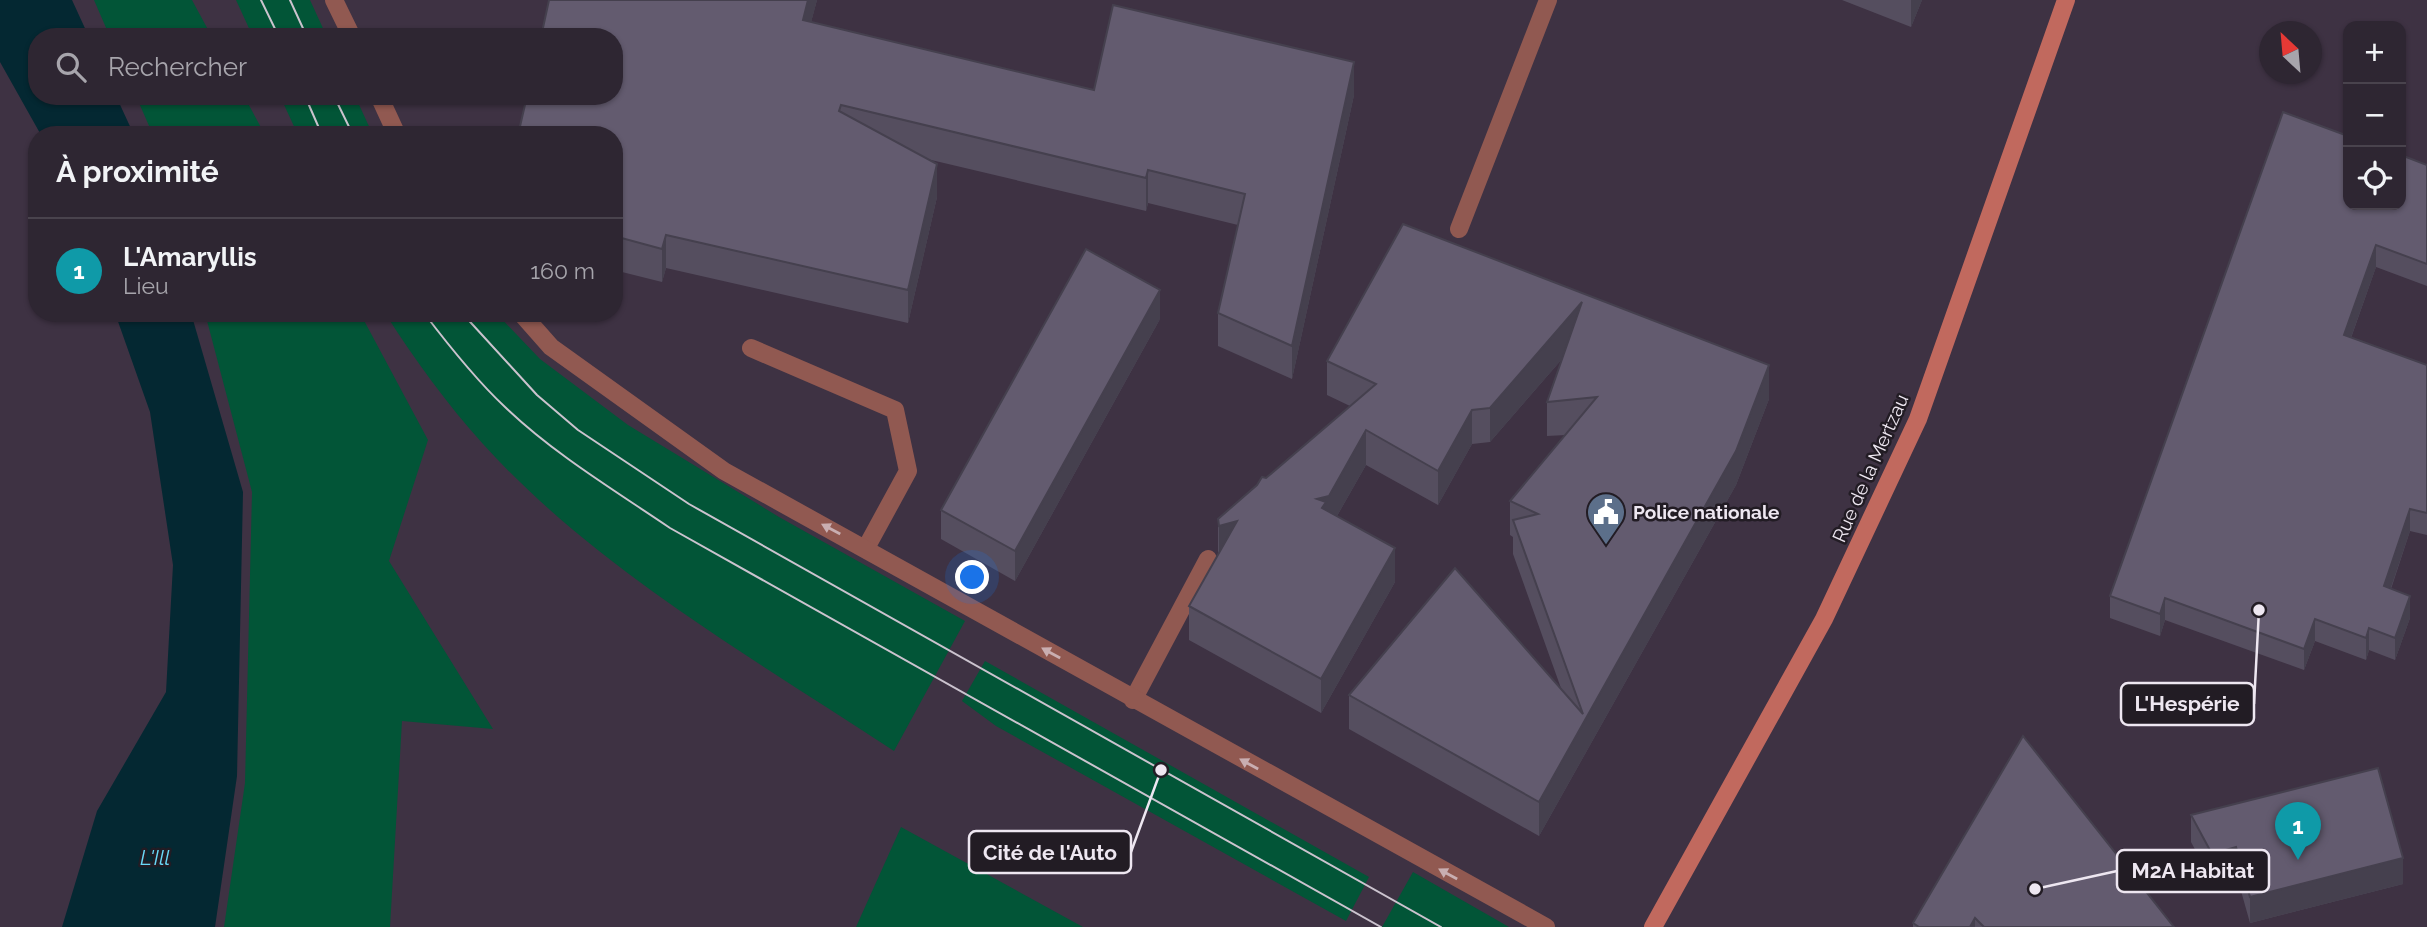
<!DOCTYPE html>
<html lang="fr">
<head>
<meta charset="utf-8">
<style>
	:root { --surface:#2e2632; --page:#3a323e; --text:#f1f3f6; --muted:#a7a5ac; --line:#49434d; --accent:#f0a63f }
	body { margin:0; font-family:Raleway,sans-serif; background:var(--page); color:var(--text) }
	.controls { position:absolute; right:21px; top:21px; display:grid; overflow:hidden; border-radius:14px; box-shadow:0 2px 5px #0004 }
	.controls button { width:63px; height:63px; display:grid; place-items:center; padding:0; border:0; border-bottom:2px solid var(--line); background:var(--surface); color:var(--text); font:35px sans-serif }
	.compass { position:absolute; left:2259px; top:21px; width:63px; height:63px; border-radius:50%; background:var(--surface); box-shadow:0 2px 5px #0004; rotate:334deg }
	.you { position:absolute; left:973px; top:578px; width:24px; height:24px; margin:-18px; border:5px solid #fff; border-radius:50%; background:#1a73e8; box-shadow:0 0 0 10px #1a73e833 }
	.badge { display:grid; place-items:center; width:46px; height:46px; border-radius:50%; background:var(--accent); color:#fff; font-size:23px; font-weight:700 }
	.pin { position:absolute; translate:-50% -58px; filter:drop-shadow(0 2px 4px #0008) }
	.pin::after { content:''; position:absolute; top:37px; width:24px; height:21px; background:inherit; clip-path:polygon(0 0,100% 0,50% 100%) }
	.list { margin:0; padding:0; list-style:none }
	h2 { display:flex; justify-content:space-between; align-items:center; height:91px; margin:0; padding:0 28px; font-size:30px }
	h2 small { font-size:23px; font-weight:400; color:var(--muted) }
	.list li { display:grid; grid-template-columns:46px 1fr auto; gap:21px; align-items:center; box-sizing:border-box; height:105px; padding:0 28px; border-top:2px solid var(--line) }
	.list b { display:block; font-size:26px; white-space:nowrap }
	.list p { margin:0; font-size:23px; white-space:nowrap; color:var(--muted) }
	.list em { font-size:23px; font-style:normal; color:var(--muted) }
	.icon { flex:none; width:38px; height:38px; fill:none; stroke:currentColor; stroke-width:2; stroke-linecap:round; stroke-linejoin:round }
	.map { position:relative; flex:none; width:2427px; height:927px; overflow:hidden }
	.search { position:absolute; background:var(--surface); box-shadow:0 2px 5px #0004; left:28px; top:28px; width:595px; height:77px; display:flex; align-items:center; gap:18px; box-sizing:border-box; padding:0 24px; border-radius:28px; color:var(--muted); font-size:26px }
	.panel { position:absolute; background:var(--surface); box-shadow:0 2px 5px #0004; left:28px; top:126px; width:595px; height:196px; border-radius:28px }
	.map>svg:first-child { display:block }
	.green { fill:#025537 }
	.water { fill:#042832 }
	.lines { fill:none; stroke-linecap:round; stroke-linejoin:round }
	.lane { stroke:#915951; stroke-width:18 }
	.street { stroke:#915951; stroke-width:18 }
	.secondary { stroke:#c1695e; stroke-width:18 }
	.tram { stroke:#cbc3ce; stroke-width:2 }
	.wall { fill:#554e5f }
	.shaded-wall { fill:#45404e }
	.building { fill:#635b6f; stroke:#45404e; stroke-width:2 }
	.oneway { fill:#c9aeb1 }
	.labels { text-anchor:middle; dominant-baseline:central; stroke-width:5; stroke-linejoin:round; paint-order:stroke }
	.street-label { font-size:19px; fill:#eee7f1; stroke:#221c24 }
	.poi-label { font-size:19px; font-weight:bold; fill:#eee7f1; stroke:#221c24; text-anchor:start }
	.water-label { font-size:21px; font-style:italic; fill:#69d9f8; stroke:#221c24 }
	.leader { fill:none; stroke:#eee7f1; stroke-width:2.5 }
	.callout-dot { fill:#eee7f1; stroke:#221c24; stroke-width:2.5 }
	.callout { fill:#221c24; stroke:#eee7f1; stroke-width:2.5 }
	.callout-label { font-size:21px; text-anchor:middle; font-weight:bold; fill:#eee7f1 }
</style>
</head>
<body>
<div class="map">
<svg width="2427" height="927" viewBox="0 0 2427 927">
	<rect width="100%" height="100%" fill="#3e3243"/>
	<!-- green -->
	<path class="green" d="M94 0H192L212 37H110Z
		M236 0H310L327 37H253Z
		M136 96H244L265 135H153Z
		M280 96H355L373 135H298Z
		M205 313H360L428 440 389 561 493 729 402 721 390 927H224L245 783 252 492Z
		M385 313H496L540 359 628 425 779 517 965 621 894 751C756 660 595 568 483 444 447 404 414 359 385 313Z
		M985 661 1369 877 1346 921 996 726 962 701Z
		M901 827 1083 927H856Z
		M1413 872 1509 927H1382Z"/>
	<!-- water -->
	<path class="water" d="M0 0H72L89 37H37V96H116L134 135H41L0 62Z
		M115 313H191L243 492 237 776 215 927H62L97 811 166 692 173 565 150 412Z"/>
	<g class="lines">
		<!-- lane -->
		<path class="lane" d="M1459 229 1548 0
			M751 348 895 410 908 471 866 548
			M1133 700 1208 559"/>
		<!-- street -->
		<path class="street" d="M334 0 352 37
			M379 96 397 135
			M521 313 551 347 724 471 1546 927"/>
		<!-- secondary -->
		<path class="secondary" d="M1653 927 1824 619 1918 419 2066 0"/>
		<!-- tram -->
		<path class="tram" d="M261 0 279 37
			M290 0 307 37
			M305 96 322 135
			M334 96 353 135
			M424 313C449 346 475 379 505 407 554 454 614 490 670 528L1381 927
			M462 313 537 395 578 430 689 504 1441 927"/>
	</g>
	<!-- wall -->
	<path class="wall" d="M549 0H817L811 22 1094 90 1354 95 1292 379 1218 346V313L1238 225 1148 203 1146 211 927 159 937 197 908 323 666 268 662 282 614 270V135Z
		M1842 0H1922L1911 27Z
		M2427 165V286L2376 267 2351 338 2427 365V535L2410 531 2391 589 2410 618 2395 660 2369 650 2366 660 2315 641 2304 670 2165 620 2160 636 2110 618V596Z
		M1403 224 1769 399 1736 485 1539 836 1349 729V695L1562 691 1513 554V537L1510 535V501L1566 435 1547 436V402L1562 359 1490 442 1472 444 1438 505 1366 465 1337 516 1395 582 1321 713 1189 640V606L1218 555V519L1350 406 1327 395V361Z
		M1160 319 1015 581 941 539V510Z
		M2023 736 2174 927H1913V923Z
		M2191 815 2403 884 2250 923 2236 873 2212 881 2191 842Z"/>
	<!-- shaded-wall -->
	<path class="shaded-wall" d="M808 0H817L803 53V20Z
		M1911 0H1922L1911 27Z
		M1354 62V95L1292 379V346Z
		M937 164V197L908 323V290Z
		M1148 170V203L1146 211V178Z
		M666 235V268L662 282V249Z
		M2376 245V267L2344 357V335Z
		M1160 290V319L1015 581V551Z
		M1582 302V336L1490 442V408Z
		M1769 365V399L1736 485 1539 836V802Z
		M1472 410V444L1438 505V471Z
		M1366 430V465L1329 530 1317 499Z
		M2410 509V531L2384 608V586Z
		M1237 521 1219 560V526Z
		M1395 548V582L1321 713V679Z
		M2410 596V618L2395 660V638Z
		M2165 598V620L2160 636V614Z
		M2315 619V641L2304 670V649Z
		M2369 628V650L2366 660V638Z
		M2236 847V873L2212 881V854Z
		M2403 858V884L2250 923V897Z
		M1975 918V927H1970Z"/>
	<!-- building -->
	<path class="building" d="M549 0H808L803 20 1094 90 1113 5 1354 62 1292 346 1218 313 1245 194 1148 170 1146 178 841 105 839 111 937 164 908 290 666 235 662 249 614 236V135H518L527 96H614V37H541Z
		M2283 112 2348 136V205H2401V155L2427 165V264L2376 245 2344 335 2427 365V513L2410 509 2384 586 2410 596 2395 638 2369 628 2366 638 2315 619 2304 649 2165 598 2160 614 2110 596Z
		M1403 224 1769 365 1736 451 1539 802 1349 695 1455 568 1583 714 1513 520 1538 514 1510 501 1597 397 1547 402 1582 302 1490 408 1472 410 1438 471 1366 430 1329 496 1317 499 1326 502 1322 508 1395 548 1321 679 1189 606 1237 521 1219 526 1218 519 1257 485 1262 477 1266 478 1376 384 1327 361Z
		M1086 249 1160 290 1015 551 941 510Z
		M2023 736 2174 927H1984L1975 918 1970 927H1919L1913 923Z
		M2378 768 2403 858 2250 897 2236 847 2212 854 2191 815Z"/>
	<!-- one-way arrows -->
	<defs><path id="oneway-solid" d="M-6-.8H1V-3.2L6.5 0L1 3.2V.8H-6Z" transform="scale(1.75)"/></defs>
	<g class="oneway">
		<use href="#oneway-solid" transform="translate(831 529) rotate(-152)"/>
		<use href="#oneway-solid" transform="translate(1051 653) rotate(-151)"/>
		<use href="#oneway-solid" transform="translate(1249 764) rotate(-151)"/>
		<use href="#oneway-solid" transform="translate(1448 874) rotate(-151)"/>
	</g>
	<!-- icons -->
	<defs>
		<symbol id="civic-pin" viewBox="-11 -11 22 30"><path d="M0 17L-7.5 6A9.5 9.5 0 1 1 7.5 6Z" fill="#5c6f8a" stroke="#221c24"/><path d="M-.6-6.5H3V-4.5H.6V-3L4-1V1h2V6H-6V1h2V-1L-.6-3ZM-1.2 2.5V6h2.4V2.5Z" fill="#fff"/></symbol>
	</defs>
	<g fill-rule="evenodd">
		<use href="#civic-pin" x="1584" y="490" width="44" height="60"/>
	</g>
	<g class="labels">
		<!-- street labels -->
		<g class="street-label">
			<text transform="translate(1870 468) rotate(-66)">Rue de la Mertzau</text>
		</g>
		<!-- poi labels -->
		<g class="poi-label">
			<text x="1633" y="512">Police nationale</text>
		</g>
		<!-- water labels -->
		<g class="water-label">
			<text x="155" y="857">L'Ill</text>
		</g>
	</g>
	<!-- callouts -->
	<path class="leader" d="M2259 610L2254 704M1161 770L1131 852M2035 889L2117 871"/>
	<g class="callout-dot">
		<circle cx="2259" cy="610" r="7"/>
		<circle cx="1161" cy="770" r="7"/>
		<circle cx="2035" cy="889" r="7"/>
	</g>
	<g class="callout">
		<rect x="2121" y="683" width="133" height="42" rx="7"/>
		<rect x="969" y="831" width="162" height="42" rx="7"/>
		<rect x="2117" y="850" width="152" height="42" rx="7"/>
	</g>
	<g class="callout-label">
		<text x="2187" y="711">L'Hespérie</text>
		<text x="1050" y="860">Cité de l'Auto</text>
		<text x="2193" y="878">M2A Habitat</text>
	</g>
</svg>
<div class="controls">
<button>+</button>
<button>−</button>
<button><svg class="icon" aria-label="locate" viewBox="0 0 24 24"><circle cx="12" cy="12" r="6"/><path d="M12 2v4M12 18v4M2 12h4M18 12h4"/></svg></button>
</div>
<svg class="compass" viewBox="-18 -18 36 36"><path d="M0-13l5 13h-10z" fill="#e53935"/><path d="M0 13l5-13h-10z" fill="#a7a5ac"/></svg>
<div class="you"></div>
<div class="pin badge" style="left:2298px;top:860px;background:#0f9aa8">1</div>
<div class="search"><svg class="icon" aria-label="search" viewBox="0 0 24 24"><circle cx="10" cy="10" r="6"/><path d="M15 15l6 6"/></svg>Rechercher</div>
<section class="panel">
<h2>À proximité<small></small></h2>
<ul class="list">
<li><span class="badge" style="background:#0f9aa8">1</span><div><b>L'Amaryllis</b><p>Lieu</p></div><em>160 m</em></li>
</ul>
</section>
</div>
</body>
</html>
